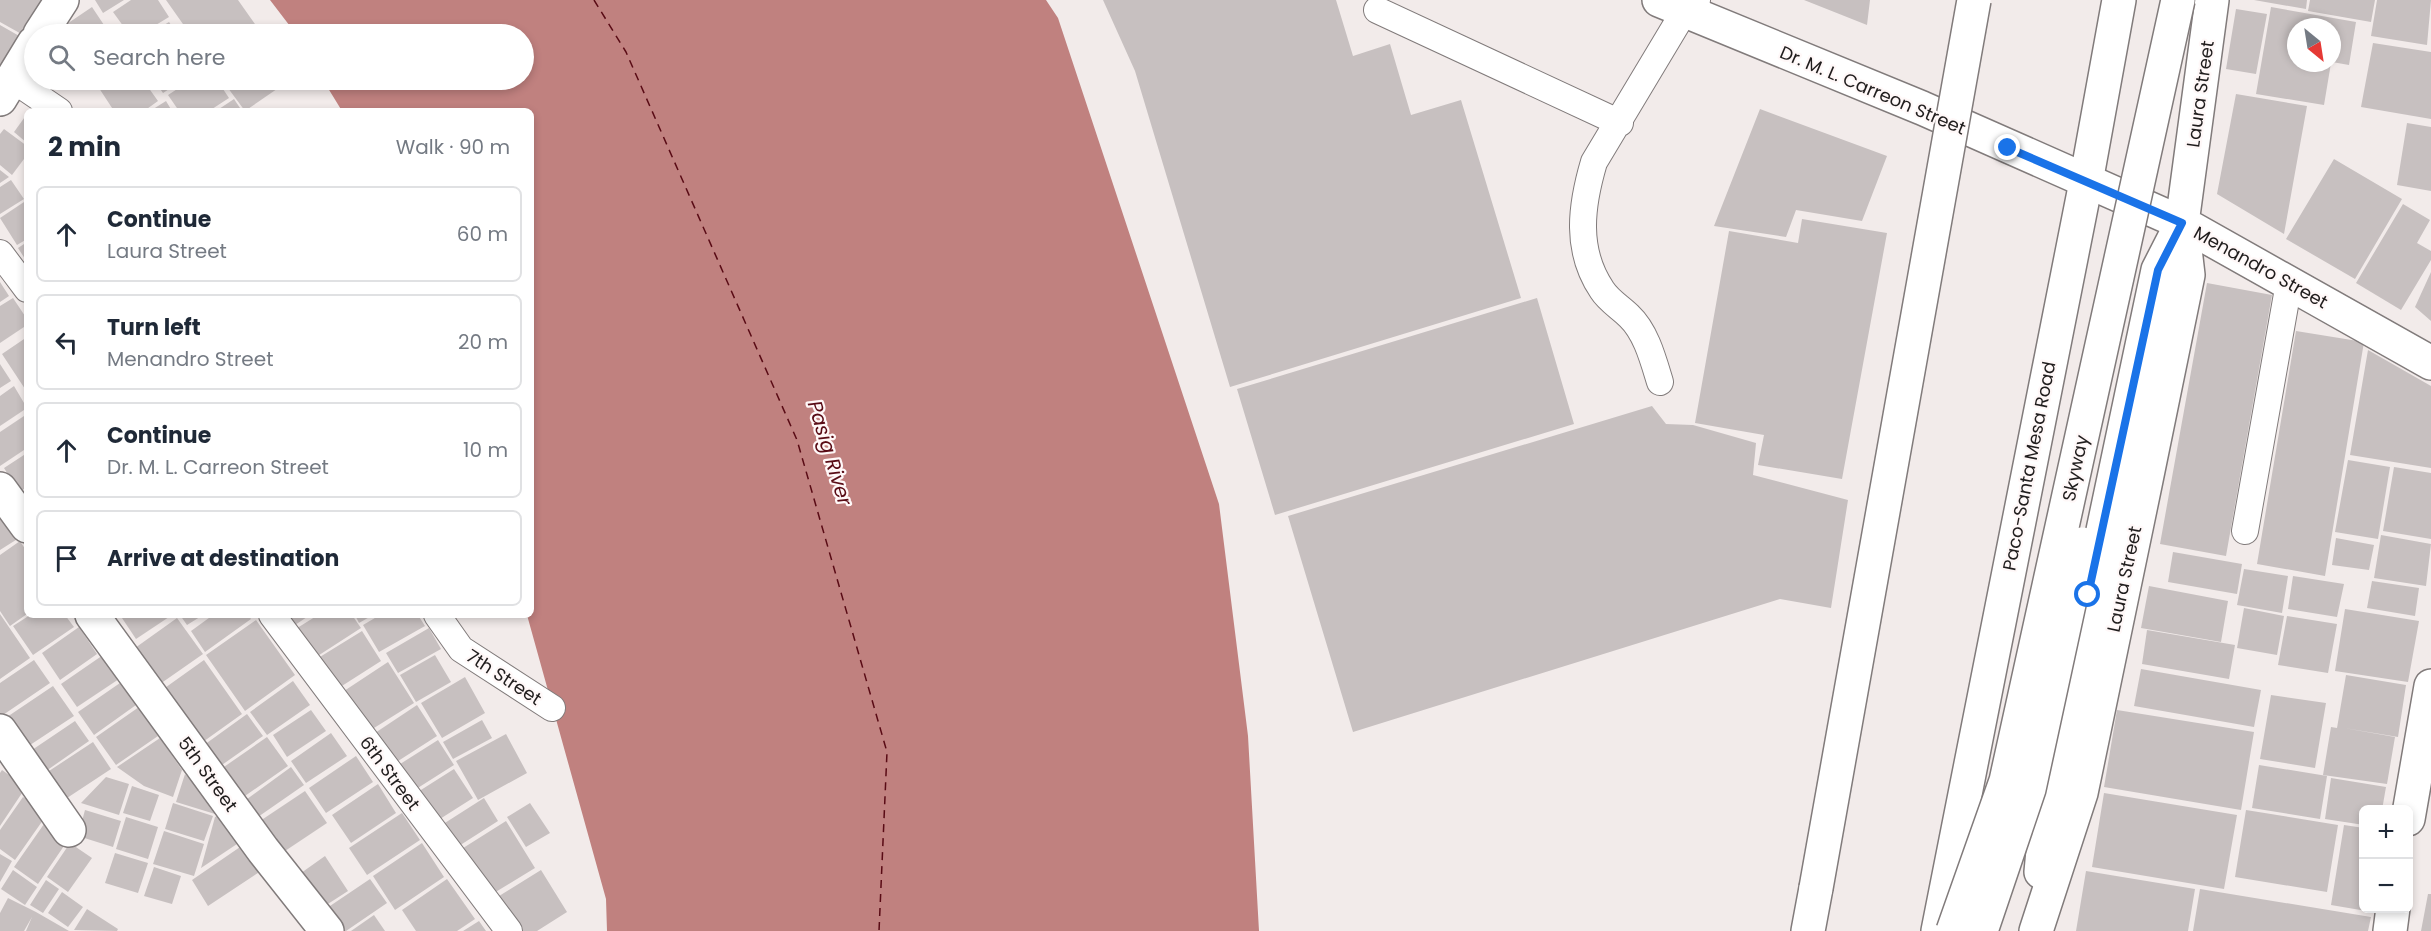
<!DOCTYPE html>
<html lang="en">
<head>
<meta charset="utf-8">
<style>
	:root { --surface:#fff; --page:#f6f6f7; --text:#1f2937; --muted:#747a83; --line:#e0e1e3 }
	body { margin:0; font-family:Poppins,sans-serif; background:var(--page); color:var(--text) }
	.controls { position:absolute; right:18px; bottom:18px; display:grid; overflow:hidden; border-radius:9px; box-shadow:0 3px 9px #0003 }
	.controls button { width:54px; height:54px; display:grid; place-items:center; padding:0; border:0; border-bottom:2px solid var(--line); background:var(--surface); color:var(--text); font:30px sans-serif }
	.compass { position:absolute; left:2287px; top:18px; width:54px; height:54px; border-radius:50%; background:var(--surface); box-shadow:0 3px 9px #0003; rotate:150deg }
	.stop { position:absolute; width:18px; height:18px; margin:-14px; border:4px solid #1a73e8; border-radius:50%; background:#fff }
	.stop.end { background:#1a73e8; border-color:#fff; box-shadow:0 2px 6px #0008 }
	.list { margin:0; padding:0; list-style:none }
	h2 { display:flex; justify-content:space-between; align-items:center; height:78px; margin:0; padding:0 24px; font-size:26px }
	h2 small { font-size:20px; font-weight:400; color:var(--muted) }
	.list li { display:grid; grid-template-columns:39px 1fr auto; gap:18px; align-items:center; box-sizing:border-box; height:96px; margin:0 12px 12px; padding:0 12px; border:2px solid var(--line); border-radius:9px }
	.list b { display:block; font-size:22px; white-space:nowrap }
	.list p { margin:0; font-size:20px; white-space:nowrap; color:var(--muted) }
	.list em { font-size:20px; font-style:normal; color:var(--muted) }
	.icon { flex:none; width:33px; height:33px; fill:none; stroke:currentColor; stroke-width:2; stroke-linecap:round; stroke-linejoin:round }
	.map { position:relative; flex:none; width:2431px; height:931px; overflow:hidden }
	.search { position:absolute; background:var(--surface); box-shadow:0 3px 9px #0003; left:24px; top:24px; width:510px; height:66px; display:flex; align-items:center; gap:15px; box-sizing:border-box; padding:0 21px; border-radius:33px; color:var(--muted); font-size:22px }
	.panel { position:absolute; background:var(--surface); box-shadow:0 3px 9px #0003; left:24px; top:108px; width:510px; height:510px; border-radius:9px }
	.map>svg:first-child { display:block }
	.water { fill:#c0817f }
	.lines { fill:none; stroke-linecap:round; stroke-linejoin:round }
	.ferry { stroke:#590b15; stroke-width:1.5; stroke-dasharray:8 6; stroke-linecap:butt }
	.building { fill:#c7c0c0 }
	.lane-casing { stroke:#817b7b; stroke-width:28 }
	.street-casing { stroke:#817b7b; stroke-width:36 }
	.secondary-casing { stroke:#817b7b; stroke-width:36 }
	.primary-casing { stroke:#817b7b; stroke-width:36 }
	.lane { stroke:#fff; stroke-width:26 }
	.street { stroke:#fff; stroke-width:33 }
	.secondary { stroke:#fff; stroke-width:33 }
	.primary { stroke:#fff; stroke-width:33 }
	.primary-bridge-casing { stroke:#817b7b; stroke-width:36; stroke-linecap:butt }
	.highway-bridge-casing { stroke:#817b7b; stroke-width:36; stroke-linecap:butt }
	.primary-bridge { stroke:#fff; stroke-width:33 }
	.highway-bridge { stroke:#fff; stroke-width:33 }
	.route { stroke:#1a73e8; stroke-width:8 }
	.labels { text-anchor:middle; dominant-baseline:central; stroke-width:4.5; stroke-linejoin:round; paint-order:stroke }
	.street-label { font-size:18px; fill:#201d1d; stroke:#fff8f8 }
	.water-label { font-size:20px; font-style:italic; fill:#590b15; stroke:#fff8f8 }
</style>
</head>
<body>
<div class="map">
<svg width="2431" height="931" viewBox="0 0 2431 931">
	<rect width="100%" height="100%" fill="#f2ebea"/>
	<!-- water -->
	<path class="water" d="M270 0H1046L1058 18 1219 504 1248 736 1259 931H607L606 899 527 615H531V111H342L323 80H524V34H296Z"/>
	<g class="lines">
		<!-- ferry -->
		<path class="ferry" d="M594 0 626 52 797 440 887 752 879 931"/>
	</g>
	<!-- building -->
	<path class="building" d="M0 0H45L25 36 0 22Z
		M95 0H124L103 13Z
		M131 0H158L169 17 141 34H129L113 12Z
		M166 0H238L262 34H190Z
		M1103 0H1336L1353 56 1390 44 1411 115 1461 100 1521 298 1230 387 1135 71Z
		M1804 0H1870L1867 25Z
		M2254 0H2307L2306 9Z
		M2310 0H2375L2371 22 2308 11Z
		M2377 0H2431L2427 45 2371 36Z
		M92 7 110 34H52Z
		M2271 7 2356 22 2349 65 2332 62V27H2296V63H2331L2324 105 2256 94Z
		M2236 9 2267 14 2256 74 2226 69Z
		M169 22 177 34H149Z
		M0 25 21 37 3 67 0 66Z
		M2373 43 2431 52V119L2361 107Z
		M105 80H143L158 101 144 111H114L97 85Z
		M154 80H183L163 93Z
		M191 80H217L229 98 209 111H179L168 95Z
		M222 80H290L245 111Z
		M2236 94 2307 106 2284 234 2217 194Z
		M234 99 242 111H216Z
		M166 101 172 111H150Z
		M1760 109 1887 156 1862 221 1796 210 1786 237 1714 226Z
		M27 114V143L14 132Z
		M2407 123 2431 127V191L2397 185Z
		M4 129 27 146V155L12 175 0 165V134Z
		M2334 159 2402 199 2355 279 2286 239Z
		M0 170 9 177 0 183Z
		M11 180 24 199 0 214V187Z
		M27 200V239L17 245 0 218Z
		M2403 204 2430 220 2417 243 2431 251V260L2401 310 2356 283Z
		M1802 219 1887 233 1842 479 1758 465 1764 435 1695 423 1729 231 1798 243Z
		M27 242V262L18 248Z
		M2431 272V321L2415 307Z
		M0 282 9 296 0 302Z
		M2207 283 2272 295 2226 556 2160 544Z
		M13 298 27 319V325L0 343V306Z
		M1537 298 1574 424 1275 515 1237 389Z
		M2296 331 2364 342 2325 576 2257 564Z
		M27 337V392L2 354Z
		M2368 350 2431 386V468L2350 455Z
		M0 364 11 381 0 388Z
		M14 386 27 408 0 426V396Z
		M1652 406 1666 424 1693 425 1756 443 1753 475 1848 500 1831 608 1780 599 1353 732 1288 516Z
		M27 414V448L0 466V432Z
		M27 453V487L19 492 4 468Z
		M2348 460 2390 467 2378 539 2335 532Z
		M2394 467 2431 473V539L2383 531Z
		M0 511 19 538 0 550Z
		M2381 535 2431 544 2426 586 2374 578Z
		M2336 538 2374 545 2369 570 2332 565Z
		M20 541 27 552V614L10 626 0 611V555Z
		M2173 552 2242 564 2237 594 2168 582Z
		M2244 569 2288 576 2282 613 2237 605Z
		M2293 576 2344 584 2337 617 2288 609Z
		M2372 581 2419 588 2415 616 2367 608Z
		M2149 586 2228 601 2221 642 2141 628Z
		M2244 608 2284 616 2277 655 2237 648Z
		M2345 609 2419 621 2408 682 2335 671Z
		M0 614 30 658 0 679Z
		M30 615H65L74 627 33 655 13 626Z
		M120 615H172L136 639Z
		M180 615H203L187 625Z
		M213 615H248L251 619 205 652 191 631Z
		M281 615H310L289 629Z
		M318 615H352L361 628 313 659 294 630Z
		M355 615H373L359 623Z
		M380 615H418L425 626 379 652 363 625Z
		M2287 616 2337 624 2328 673 2278 665Z
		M177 618 203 654 160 684 135 648Z
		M256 620 295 675 245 711 206 655Z
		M79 627 97 654 60 680 42 653Z
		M429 628 441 649 398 673 386 653Z
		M2147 630 2235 645 2229 679 2142 664Z
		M362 631 381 661 334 691 315 660Z
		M106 653 122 677 77 707 61 684Z
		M435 655 451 682 416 702 400 675Z
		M34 660 50 683 0 717V683Z
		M204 660 242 714 200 744 162 690Z
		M388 662 414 703 366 733 341 693Z
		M2141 669 2261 690 2254 727 2134 706Z
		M2346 675 2406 685 2398 737 2344 728 2395 737 2387 784 2323 775 2331 727 2337 728Z
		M465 677 485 713 442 738 421 703Z
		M293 681 310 705 267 735 250 712Z
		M120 683 136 705 94 735 78 712Z
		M53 686 74 716 27 747 7 717Z
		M2271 695 2326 703 2315 768 2260 759Z
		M417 705 437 736 395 763 375 733Z
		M139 707 158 736 116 765 96 737Z
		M311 710 326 731 287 757 273 735Z
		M2117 710 2254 732 2241 810 2104 787Z
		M247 714 263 736 219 767 204 745Z
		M482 720 492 738 453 759 443 742Z
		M75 721 89 741 46 771 32 750Z
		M331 733 347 756 306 783 291 761Z
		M506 734 527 773 478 800 456 761Z
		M267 737 288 766 242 798 221 769Z
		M160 738 182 770 173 797 144 786 117 767Z
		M438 740 454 765 413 791 397 766Z
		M93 742 111 769 64 800 46 773Z
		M356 756 373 782 326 813 309 788Z
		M2259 765 2327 776 2320 819 2252 808Z
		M291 767 304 785 255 819 243 802Z
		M454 769 473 798 432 824 413 795Z
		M2 770 26 787 0 826V773Z
		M185 774 218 806 215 814 176 802Z
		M106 777 129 784 119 815 81 803Z
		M2331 778 2386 787 2382 810H2364V825L2325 819Z
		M378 784 396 813 351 843 332 815Z
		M132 786 159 795 150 821 123 813Z
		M305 791 327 823 279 855 257 823Z
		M2104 793 2237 815 2224 889 2092 867Z
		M23 797 48 813 15 860 0 849V830Z
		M484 798 498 821 451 851 437 828Z
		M173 803 213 816 204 841 165 829Z
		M530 803 550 833 526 847 507 817Z
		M85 810 121 821 113 847 78 836Z
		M2246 810 2338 825 2327 892 2235 877Z
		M402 813 420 840 367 875 349 848Z
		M221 814 240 842 201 868 215 817Z
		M126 817 158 827 148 859 116 849Z
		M506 821 535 868 489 896 460 850Z
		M44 824 68 840 38 884 14 867Z
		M2344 825 2364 828V908H2378V913L2331 905Z
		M164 831 204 844 194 876 153 864Z
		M70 843 92 858 68 892 47 877Z
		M422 843 444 877 395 910 373 876Z
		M243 845 261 871 208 906 192 880Z
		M115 853 148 863 138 893 105 883Z
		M0 854 12 861 0 882Z
		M325 856 348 891 317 911 294 878Z
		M154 867 181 876 172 904 144 896Z
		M13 870 37 887 25 905 1 889Z
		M541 870 567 912 537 931H510L491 901Z
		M2086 871 2195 889 2188 931H2076Z
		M370 879 387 903 346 931H342L327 908Z
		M447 879 475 919 457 931H416L402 910Z
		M46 880 59 889 43 913 30 905Z
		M2200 889 2371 917 2368 931H2193Z
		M62 892 83 907 68 927 48 913Z
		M2428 894H2431V931H2421Z
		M8 898 36 912 69 931H26L32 917 24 931H0V913Z
		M87 909 118 929 117 931 74 930Z
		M374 915 385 931H351Z
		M479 921 486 931H463Z"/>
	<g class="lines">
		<defs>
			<path id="lane" d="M1377 10 1620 123
				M12 79 59 111
				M0 253 27 289
				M1660 382C1653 359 1646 332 1629 316 1620 307 1609 301 1602 290 1575 250 1581 206 1594 162L1684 12 1697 0
				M2245 531 2289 283
				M272 615 509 931
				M437 615 461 649 552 708"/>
			<path id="street" d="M2212 0 2182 223 2431 363
				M40 34 62 0
				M0 99 34 43
				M0 489 27 526
				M92 615 263 850 327 931
				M0 731 69 830
				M2408 819 2431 686
				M2390 931 2393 908"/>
			<path id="secondary" d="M1659 0 1922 108 2182 223
				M2041 872 2049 786 2158 270 2182 223
				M2036 931 2081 793 2145 485 2188 275 2182 223"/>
			<path id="primary" d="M1808 931 1816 888
				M1938 931 2086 182 2119 0"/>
		</defs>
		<!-- lane casing -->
		<use href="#lane" class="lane-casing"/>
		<!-- street casing -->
		<use href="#street" class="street-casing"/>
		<!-- secondary casing -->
		<use href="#secondary" class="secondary-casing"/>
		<!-- primary casing -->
		<use href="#primary" class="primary-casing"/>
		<!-- lane -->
		<use href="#lane" class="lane"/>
		<!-- street -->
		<use href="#street" class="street"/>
		<!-- secondary -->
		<use href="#secondary" class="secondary"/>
		<!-- primary -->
		<use href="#primary" class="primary"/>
		<defs>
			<path id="primary-bridge" d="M1816 888 1974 0"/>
			<path id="highway-bridge" d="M1953 931 2006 781 2178 0
				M1981 931 2029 789 2082 544"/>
		</defs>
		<!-- primary-bridge casing -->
		<use href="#primary-bridge" class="primary-bridge-casing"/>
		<!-- highway-bridge casing -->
		<use href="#highway-bridge" class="highway-bridge-casing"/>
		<!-- primary-bridge -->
		<use href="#primary-bridge" class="primary-bridge"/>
		<!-- highway-bridge -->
		<use href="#highway-bridge" class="highway-bridge"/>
	</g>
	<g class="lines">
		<!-- route -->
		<path class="route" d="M2008 148 2182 223 2158 270 2088 595"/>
	</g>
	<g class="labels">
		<!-- street labels -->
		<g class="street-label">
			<text transform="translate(1873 90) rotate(23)">Dr. M. L. Carreon Street</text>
			<text transform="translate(2200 94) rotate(-82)">Laura Street</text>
			<text transform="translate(2261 267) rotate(29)">Menandro Street</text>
			<text transform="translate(2029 466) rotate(-79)">Paco-Santa Mesa Road</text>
			<text transform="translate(2075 468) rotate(-78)">Skyway</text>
			<text transform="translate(2124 579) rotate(-78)">Laura Street</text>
			<text transform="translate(504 677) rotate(33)">7th Street</text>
			<text transform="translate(390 773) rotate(53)">6th Street</text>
			<text transform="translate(208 774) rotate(54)">5th Street</text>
		</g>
		<!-- water labels -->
		<g class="water-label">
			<text transform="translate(830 453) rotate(73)">Pasig River</text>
		</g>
	</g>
</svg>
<div class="controls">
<button>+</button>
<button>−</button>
</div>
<svg class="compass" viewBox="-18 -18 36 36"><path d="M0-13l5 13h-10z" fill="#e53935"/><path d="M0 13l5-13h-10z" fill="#747a83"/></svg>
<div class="stop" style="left:2088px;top:595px"></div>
<div class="stop end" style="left:2008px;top:148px"></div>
<div class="search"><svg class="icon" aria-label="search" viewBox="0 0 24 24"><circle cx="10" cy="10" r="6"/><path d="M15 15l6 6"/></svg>Search here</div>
<section class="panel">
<h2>2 min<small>Walk · 90 m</small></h2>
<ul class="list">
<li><svg class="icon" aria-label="ahead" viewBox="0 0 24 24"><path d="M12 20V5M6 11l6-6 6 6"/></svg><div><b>Continue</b><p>Laura Street</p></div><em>60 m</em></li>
<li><svg class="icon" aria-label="left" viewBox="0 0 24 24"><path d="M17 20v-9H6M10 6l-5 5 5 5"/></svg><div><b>Turn left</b><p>Menandro Street</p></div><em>20 m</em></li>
<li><svg class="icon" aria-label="ahead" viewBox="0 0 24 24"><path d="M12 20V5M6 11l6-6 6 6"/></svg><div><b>Continue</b><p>Dr. M. L. Carreon Street</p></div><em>10 m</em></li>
<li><svg class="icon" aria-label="arrive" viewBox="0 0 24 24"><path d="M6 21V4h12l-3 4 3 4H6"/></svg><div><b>Arrive at destination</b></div></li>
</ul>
</section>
</div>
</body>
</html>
